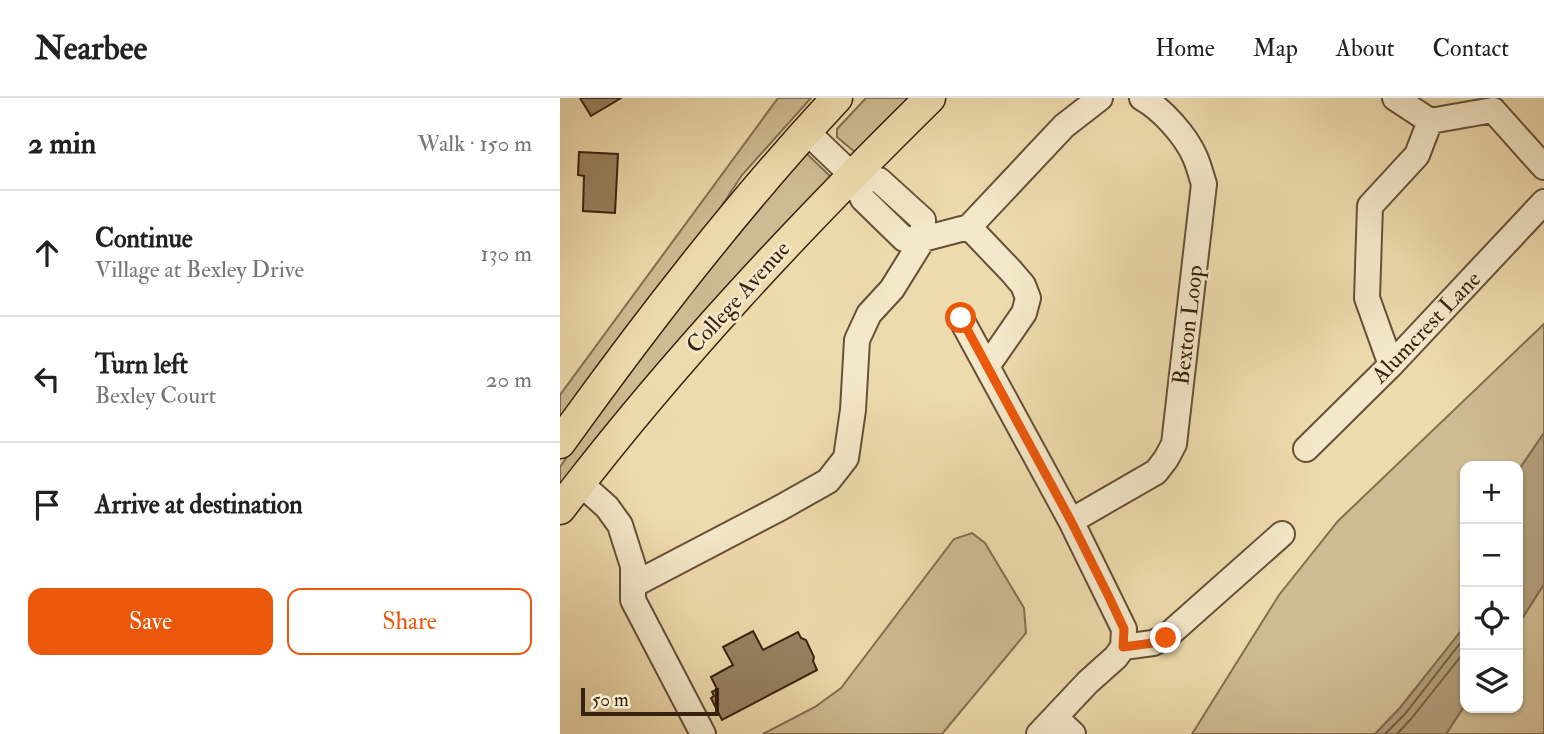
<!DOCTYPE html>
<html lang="en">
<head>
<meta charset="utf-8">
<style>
	:root { --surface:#fff; --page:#f6f6f6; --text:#222; --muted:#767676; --line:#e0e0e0; --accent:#ea580c }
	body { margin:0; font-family:"IM FELL Double Pica",serif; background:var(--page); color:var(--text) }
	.controls { position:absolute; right:21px; bottom:21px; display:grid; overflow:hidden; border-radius:14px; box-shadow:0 2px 5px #0004 }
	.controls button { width:63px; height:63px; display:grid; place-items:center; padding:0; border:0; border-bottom:2px solid var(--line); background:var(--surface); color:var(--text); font:35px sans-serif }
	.scale { position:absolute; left:21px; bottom:18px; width:138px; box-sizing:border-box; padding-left:7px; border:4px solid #392110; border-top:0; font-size:19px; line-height:24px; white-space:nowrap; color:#392110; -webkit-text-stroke:5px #f4e8ca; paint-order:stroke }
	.stop { position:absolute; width:21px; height:21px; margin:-16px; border:5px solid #ea580c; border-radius:50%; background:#fff }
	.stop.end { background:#ea580c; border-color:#fff; box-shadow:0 2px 7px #0008 }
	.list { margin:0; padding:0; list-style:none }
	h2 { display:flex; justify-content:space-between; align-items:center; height:91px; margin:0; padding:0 28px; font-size:30px }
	h2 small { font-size:23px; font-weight:400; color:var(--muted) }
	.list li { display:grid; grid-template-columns:46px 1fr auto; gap:21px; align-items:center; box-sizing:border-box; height:126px; padding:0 28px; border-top:2px solid var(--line) }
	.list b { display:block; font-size:26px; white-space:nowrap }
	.list p { margin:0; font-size:23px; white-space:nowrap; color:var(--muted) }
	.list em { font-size:23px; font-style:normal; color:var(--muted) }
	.actions { display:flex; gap:14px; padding:21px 28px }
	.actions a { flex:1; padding:16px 0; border:2px solid var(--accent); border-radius:14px; text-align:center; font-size:24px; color:var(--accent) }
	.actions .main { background:var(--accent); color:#fff }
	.icon { flex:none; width:38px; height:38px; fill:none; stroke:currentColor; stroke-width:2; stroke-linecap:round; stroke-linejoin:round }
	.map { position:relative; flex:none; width:984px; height:636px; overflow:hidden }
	header { display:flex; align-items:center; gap:42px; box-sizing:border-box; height:98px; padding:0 35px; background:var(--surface); border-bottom:2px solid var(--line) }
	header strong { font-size:33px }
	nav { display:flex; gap:38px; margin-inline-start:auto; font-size:24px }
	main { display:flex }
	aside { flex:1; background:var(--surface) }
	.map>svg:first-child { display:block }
	.green { fill:#cfbb92; stroke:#846e51; stroke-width:2 }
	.water { fill:#b09c78; stroke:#806b4e; stroke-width:2 }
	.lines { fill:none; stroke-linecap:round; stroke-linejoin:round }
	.shore { stroke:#745e44; stroke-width:2 }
	.building { fill:#978262; stroke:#392110; stroke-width:2 }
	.minor-casing { stroke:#665037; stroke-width:28 }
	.major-casing { stroke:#392110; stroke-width:33 }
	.minor { stroke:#f4e8ca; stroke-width:24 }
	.major { stroke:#eedbad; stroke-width:30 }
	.route { stroke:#ea580c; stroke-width:9 }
	.labels { text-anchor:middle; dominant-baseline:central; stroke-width:5; stroke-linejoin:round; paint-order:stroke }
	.street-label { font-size:23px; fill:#392110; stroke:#f4e8ca }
</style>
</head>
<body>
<header>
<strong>Nearbee</strong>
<nav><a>Home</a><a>Map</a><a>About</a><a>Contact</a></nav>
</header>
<main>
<aside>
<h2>2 min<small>Walk · 150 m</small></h2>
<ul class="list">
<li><svg class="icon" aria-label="ahead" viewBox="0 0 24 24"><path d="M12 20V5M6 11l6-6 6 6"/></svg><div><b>Continue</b><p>Village at Bexley Drive</p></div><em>130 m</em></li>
<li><svg class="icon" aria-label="left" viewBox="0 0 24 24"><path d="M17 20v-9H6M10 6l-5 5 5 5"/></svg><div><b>Turn left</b><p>Bexley Court</p></div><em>20 m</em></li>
<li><svg class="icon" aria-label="arrive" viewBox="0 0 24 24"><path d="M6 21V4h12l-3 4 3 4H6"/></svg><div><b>Arrive at destination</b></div></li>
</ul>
<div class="actions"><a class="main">Save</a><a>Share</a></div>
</aside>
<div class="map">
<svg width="984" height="636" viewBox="0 0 984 636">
	<rect width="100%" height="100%" fill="#eedbad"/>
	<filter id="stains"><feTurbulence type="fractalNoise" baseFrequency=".00286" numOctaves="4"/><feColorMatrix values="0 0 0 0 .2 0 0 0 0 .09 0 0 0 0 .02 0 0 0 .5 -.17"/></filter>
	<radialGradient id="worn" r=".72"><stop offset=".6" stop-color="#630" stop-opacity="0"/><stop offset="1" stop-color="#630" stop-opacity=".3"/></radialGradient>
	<!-- green -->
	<path class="green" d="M218 0H251L182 77 155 118 0 326V297Z
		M306 0H352L297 56 277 39V31Z
		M246 55 272 80 141 217 0 388V369L55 290 129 191Z
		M984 226V335L958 373V368H905V528L839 611 815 636H632L719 497 778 423Z
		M412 435 425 445 464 510 466 535 382 636H203L255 609 281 590 394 441Z
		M984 486V636H886L905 607V610H958V527Z"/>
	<!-- water -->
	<path class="water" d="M984 335V486L958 527V373Z
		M905 528V607L886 636H815L839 611Z"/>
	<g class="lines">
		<!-- shore -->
		<path class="shore" d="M825 636 845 616 905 539
			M837 636 851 621 905 553"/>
	</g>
	<!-- building -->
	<path class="building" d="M20 0H61L31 18Z
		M19 54 58 56 55 115 23 113 24 78 18 77Z
		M193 533 203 552 238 534 241 540 246 542 254 559 253 563 257 572 162 622 151 600 154 598 152 594 157 591 151 579 173 567 163 549Z"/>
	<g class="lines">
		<defs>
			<path id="minor" d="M835 0 870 23 933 12
				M933 12 984 69
				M246 33 292 77 303 101 344 141H363L409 129
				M292 77 319 82 363 122V141
				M409 129 504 28 540 0
				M409 129 451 173 463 187 468 200 464 215 428 267
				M401 221 511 423 564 531 563 549 556 559 528 584 479 636
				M831 267 807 200 810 108 857 57 870 23
				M746 351 831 267 984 104
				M20 385 47 409 60 427 73 468V502L143 636
				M511 423 596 374 606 361 614 346 644 86C641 77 639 68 635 59 626 38 602 11 582 0
				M73 487 222 409 268 383 286 360 293 312 297 242 309 216 332 191 363 141
				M563 549 593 545 606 539 722 436
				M495 619 513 636"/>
			<path id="major" d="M0 345C86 225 176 108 277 0
				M0 411C112 264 238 130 370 0"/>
		</defs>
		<!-- minor casing -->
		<use href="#minor" class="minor-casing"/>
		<!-- major casing -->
		<use href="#major" class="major-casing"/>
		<!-- minor -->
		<use href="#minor" class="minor"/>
		<!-- major -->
		<use href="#major" class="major"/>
	</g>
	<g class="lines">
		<!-- route -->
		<path class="route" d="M401 220 511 423 549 499 564 531 563 549 593 545 606 540"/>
	</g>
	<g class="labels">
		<!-- street labels -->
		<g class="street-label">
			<text transform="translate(178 199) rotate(-48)">College Avenue</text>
			<text transform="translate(628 227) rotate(-83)">Bexton Loop</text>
			<text transform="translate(866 229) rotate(-46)">Alumcrest Lane</text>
		</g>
	</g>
	<rect width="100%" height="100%" filter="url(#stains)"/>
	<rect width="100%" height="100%" fill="url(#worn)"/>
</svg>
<div class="controls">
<button>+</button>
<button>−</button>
<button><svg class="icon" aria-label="locate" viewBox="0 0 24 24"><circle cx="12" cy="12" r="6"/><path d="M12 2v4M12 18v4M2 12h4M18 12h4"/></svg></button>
<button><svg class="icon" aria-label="layers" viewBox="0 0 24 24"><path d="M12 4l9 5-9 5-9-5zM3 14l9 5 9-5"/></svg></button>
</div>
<div class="scale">50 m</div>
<div class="stop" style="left:401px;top:220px"></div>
<div class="stop end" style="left:606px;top:540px"></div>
</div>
</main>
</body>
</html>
